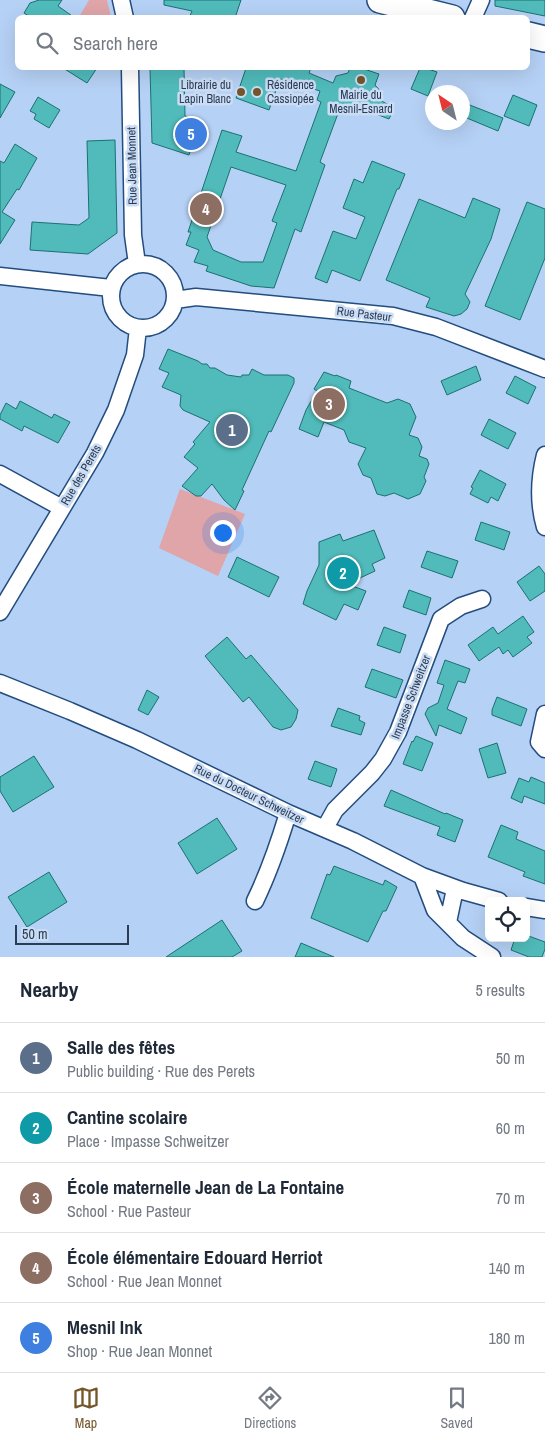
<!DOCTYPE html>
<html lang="en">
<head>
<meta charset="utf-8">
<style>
	:root { --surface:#fff; --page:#f6f6f7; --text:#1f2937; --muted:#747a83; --line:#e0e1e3; --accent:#74562a }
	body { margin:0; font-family:"Archivo Narrow",sans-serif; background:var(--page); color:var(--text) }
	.controls { position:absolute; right:15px; bottom:15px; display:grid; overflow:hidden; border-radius:8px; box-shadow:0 5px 20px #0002 }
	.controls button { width:45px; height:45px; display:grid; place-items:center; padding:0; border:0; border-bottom:1px solid var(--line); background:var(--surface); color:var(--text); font:25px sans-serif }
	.compass { position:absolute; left:425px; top:85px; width:45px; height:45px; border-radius:50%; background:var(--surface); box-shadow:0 5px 20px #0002; rotate:325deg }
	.scale { position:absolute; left:15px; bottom:12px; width:114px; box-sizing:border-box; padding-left:5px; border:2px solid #2b3d55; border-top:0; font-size:14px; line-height:18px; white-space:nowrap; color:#2b3d55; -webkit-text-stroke:4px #cbddf5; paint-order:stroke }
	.you { position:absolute; left:222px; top:532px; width:18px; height:18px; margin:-12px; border:4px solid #fff; border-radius:50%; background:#1a73e8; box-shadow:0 0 0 8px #1a73e833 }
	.badge { display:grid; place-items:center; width:32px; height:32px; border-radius:50%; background:var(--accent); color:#fff; font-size:16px; font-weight:700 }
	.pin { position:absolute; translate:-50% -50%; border:2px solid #fff; box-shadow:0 1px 5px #0006 }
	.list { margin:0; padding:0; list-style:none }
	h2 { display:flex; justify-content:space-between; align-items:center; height:65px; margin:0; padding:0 20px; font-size:21px }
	h2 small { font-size:16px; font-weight:400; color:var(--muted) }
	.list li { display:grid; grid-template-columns:32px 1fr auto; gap:15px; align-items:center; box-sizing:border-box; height:70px; padding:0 20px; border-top:1px solid var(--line) }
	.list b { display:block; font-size:19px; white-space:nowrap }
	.list p { margin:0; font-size:16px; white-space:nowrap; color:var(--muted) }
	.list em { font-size:16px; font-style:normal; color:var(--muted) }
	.icon { flex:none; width:28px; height:28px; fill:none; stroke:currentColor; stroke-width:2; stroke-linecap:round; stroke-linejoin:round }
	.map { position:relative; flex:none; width:545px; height:957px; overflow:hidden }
	.search { position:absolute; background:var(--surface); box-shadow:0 5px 20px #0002; left:15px; right:15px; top:15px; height:55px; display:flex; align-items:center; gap:12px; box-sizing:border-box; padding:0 18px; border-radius:8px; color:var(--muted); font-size:19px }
	.sheet { height:415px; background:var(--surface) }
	nav { display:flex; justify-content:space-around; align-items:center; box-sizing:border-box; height:70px; border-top:1px solid var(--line); background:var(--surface); font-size:14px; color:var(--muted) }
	nav a { display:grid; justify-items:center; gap:2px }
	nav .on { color:var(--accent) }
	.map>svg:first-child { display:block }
	.green { fill:#dfa5a9 }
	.building { fill:#51bbbb; stroke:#1b7171; fill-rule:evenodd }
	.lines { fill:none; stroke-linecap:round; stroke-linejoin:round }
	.street-casing { stroke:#234c7f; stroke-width:19 }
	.primary-casing { stroke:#234c7f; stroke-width:28 }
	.street { stroke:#fff; stroke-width:16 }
	.primary { stroke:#fff; stroke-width:25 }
	.poi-dot { fill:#74562a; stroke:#cbddf5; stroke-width:2 }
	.labels { text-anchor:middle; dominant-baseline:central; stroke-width:5; stroke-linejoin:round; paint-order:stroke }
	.poi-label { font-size:12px; fill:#2b3d55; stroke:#cbddf5; text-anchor:end }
	.street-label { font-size:12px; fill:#2b3d55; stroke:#cbddf5 }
</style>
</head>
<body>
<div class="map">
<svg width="545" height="957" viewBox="0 0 545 957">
	<rect width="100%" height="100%" fill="#b5d1f5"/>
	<!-- green -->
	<path class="green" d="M89 0H107L111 17H79Z
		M180 489 245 514 218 576 159 548Z"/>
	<!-- building -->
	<path class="building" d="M39 0H62L58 6 75 18H32L24 13 30 3Z
		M164 0H241L235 18H189L192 11 164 5Z
		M495 0H545V16L495 6Z
		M63 68H97L87 83Z
		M150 68H184L185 116 200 120 189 155 152 143Z
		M246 68H311L309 73 333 83 336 76 348 73 350 68H361L379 74 375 85 383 94 380 100 394 108 389 119 358 107 355 114 340 108 320 162 325 165 301 232 295 229 274 288 251 286 206 271 208 266 194 262 199 250 186 245 191 232H188L222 130 242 136 236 152 296 171 321 102 317 100 320 91 280 79 269 110 236 98ZM231 167 286 185 272 221 277 223 263 262H241L213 250 207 237Z
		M420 68H425L437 72 428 96 411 89Z
		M0 84 15 92 0 118Z
		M513 95 537 105 529 126 504 116Z
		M38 97 60 110 49 128 34 119 36 114 30 111Z
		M462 102 503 118 498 131 462 116Z
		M115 140 117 233 88 254 30 250 32 222 79 225 89 218 87 141Z
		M15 144 37 158 19 190 17 189 2 212 15 220 0 244V161L4 163Z
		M372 161 405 174 399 189H397L360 281 332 270 327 283 315 278 333 231 356 239 365 217 343 208 354 179 363 183Z
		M473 198 500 209 491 239 465 294 470 302 467 309 461 314 454 316 426 307 430 298 386 280 419 199 465 218Z
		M527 202 545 209V258L520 320 485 306Z
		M168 349 198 361 202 364H207L210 368H215L227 375 241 377 242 375H249L252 369 264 375H288L294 378V383L271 432 269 431 242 490 244 491 235 510 224 500 212 484 201 496H196L182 486 198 468 184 457 195 444 193 442 210 422 183 410 180 406 181 395 162 387 169 373 159 369Z
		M476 366 481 380 447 395 441 381Z
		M324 372 335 376 336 375 351 381 349 388 387 403 398 399 410 404 416 417 409 435 418 438 422 447 419 456 427 459 429 464 424 477 426 481 420 494 408 499 394 493 385 496 377 494 371 478 363 475 358 464 366 448 349 442 344 430 324 422 318 437 299 429 306 410 317 391 314 389Z
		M515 376 536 387 528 404 506 393Z
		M20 401 52 418 54 414 70 422 58 443 24 426 22 431 0 419V415L6 403 16 409Z
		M489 419 516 433 508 449 481 435Z
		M480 470 506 484 498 501 491 497 488 503 470 494 473 488 471 487Z
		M481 522 510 532 504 550 475 540Z
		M374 530 385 558 372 564 375 571 347 584 366 591 358 610 344 604 336 620 303 604 307 591 319 565V542L340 534 343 541Z
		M427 551 458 561 452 578 421 567Z
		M237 557 279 577 269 597 228 577Z
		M539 566 545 574V591L530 601 517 582Z
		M409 590 431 598 426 615 403 607Z
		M523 616 534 632 527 637 532 643 513 657 508 650 503 654 499 647 479 661 468 645 493 627 498 634Z
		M384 627 406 635 400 653 377 645Z
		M227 637 246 659 251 655 298 710 296 719 291 727 281 730 273 727 249 697 243 702 205 656Z
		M445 660 470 669 465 683 458 681 447 709 467 718 461 734 439 725 436 736 425 714 428 708 438 703 444 685 437 683Z
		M372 669 403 680 396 698 365 687Z
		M147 690 159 697 148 715 138 710Z
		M497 697 527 709 521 726 492 715V710Z
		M338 708 360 716 359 720 365 723 361 735 331 726Z
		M416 736 433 743 422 771 403 764 412 741 413 742Z
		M497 743 506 773 488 778 479 749Z
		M34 756 54 787 13 812 0 791V777Z
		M315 761 337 769 331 787 308 779Z
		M531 777 545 783V804L524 796 522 803 511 798 519 778 529 782Z
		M391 790 445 814 446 813 463 820 455 842 437 835 440 827 384 806Z
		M217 818 237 849 197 874 178 843Z
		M501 825 518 832 516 839 545 851V884L523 876 525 872 488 857Z
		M334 866 383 885 385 880 397 887 386 911H383L368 942 311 918 327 874 330 875Z
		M49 872 67 902 27 927 8 897Z
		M222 920 242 951 232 957H166Z
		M526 935 545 942V949L542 957H529L511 950 515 938H526Z
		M301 943 334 957H295Z"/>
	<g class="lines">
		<defs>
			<path id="street" d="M121 0 125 18
				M473 18 481 0
				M130 68 133 235 137 264
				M111 296a32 32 0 1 1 64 0a32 32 0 1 1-64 0Z
				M0 276 111 288
				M175 300 196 297 393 316 436 327 545 369
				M545 455C539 479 538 503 545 527
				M0 474 62 508
				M0 612 95 453 116 410 135 355 138 328
				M0 683 70 711 137 740 288 813 353 841 422 876 463 891 499 901
				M545 714 539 742 545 749
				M325 828 335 810 372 773 383 759 398 732 441 619 461 606 482 599
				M422 876 435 910 463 938 492 957
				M255 901C269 872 279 843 288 813
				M526 907 545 910
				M448 922 455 889"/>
			<path id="primary" d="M380 0 452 18
				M528 35 545 39"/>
		</defs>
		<!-- street casing -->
		<use href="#street" class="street-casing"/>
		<!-- primary casing -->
		<use href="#primary" class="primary-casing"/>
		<!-- street -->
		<use href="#street" class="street"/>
		<!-- primary -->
		<use href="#primary" class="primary"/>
	</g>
	<!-- markers -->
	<g class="poi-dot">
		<circle cx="361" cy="80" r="5"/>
		<circle cx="241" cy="92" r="5"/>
		<circle cx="257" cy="92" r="5"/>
	</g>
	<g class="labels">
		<!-- poi labels -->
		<g class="poi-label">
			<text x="231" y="85">Librairie du<tspan x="231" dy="14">Lapin Blanc</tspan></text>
			<text x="267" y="85" text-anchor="start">Résidence<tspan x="267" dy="14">Cassiopée</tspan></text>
			<text x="361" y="95" text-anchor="middle">Mairie du<tspan x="361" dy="14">Mesnil-Esnard</tspan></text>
		</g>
		<!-- street labels -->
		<g class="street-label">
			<text transform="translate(132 166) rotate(-91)">Rue Jean Monnet</text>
			<text transform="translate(364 314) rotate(7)">Rue Pasteur</text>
			<text transform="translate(81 475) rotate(-60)">Rue des Perets</text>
			<text transform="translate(411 697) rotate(-69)">Impasse Schweitzer</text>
			<text transform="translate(249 794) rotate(26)">Rue du Docteur Schweitzer</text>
		</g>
	</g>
</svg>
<div class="controls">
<button><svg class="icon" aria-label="locate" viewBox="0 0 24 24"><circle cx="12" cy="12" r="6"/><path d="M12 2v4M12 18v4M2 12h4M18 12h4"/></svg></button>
</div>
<svg class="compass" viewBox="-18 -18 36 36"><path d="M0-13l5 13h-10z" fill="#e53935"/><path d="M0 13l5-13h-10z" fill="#747a83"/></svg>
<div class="scale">50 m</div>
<div class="you"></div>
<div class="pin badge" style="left:232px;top:430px;background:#5c6f8a">1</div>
<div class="pin badge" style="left:343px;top:573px;background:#0f9aa8">2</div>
<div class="pin badge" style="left:329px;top:404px;background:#8d6e63">3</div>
<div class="pin badge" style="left:206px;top:209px;background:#8d6e63">4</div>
<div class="pin badge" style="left:191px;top:134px;background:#3f7fe0">5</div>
<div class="search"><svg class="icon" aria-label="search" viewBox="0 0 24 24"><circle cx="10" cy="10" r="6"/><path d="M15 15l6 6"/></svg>Search here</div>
</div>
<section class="sheet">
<h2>Nearby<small>5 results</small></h2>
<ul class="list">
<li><span class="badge" style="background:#5c6f8a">1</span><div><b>Salle des fêtes</b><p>Public building · Rue des Perets</p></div><em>50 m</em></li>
<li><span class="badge" style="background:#0f9aa8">2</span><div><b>Cantine scolaire</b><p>Place · Impasse Schweitzer</p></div><em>60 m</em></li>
<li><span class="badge" style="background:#8d6e63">3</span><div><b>École maternelle Jean de La Fontaine</b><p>School · Rue Pasteur</p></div><em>70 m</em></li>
<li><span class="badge" style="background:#8d6e63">4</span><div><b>École élémentaire Edouard Herriot</b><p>School · Rue Jean Monnet</p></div><em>140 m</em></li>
<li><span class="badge" style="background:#3f7fe0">5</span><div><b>Mesnil Ink</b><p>Shop · Rue Jean Monnet</p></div><em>180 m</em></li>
</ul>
</section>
<nav>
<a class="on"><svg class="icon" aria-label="map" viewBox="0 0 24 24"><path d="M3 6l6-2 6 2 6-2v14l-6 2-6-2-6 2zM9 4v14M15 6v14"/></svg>Map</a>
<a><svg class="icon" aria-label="directions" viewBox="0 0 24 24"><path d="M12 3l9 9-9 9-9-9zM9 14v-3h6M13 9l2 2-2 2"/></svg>Directions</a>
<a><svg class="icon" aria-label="saved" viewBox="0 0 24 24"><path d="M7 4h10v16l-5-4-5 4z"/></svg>Saved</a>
</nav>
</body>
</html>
